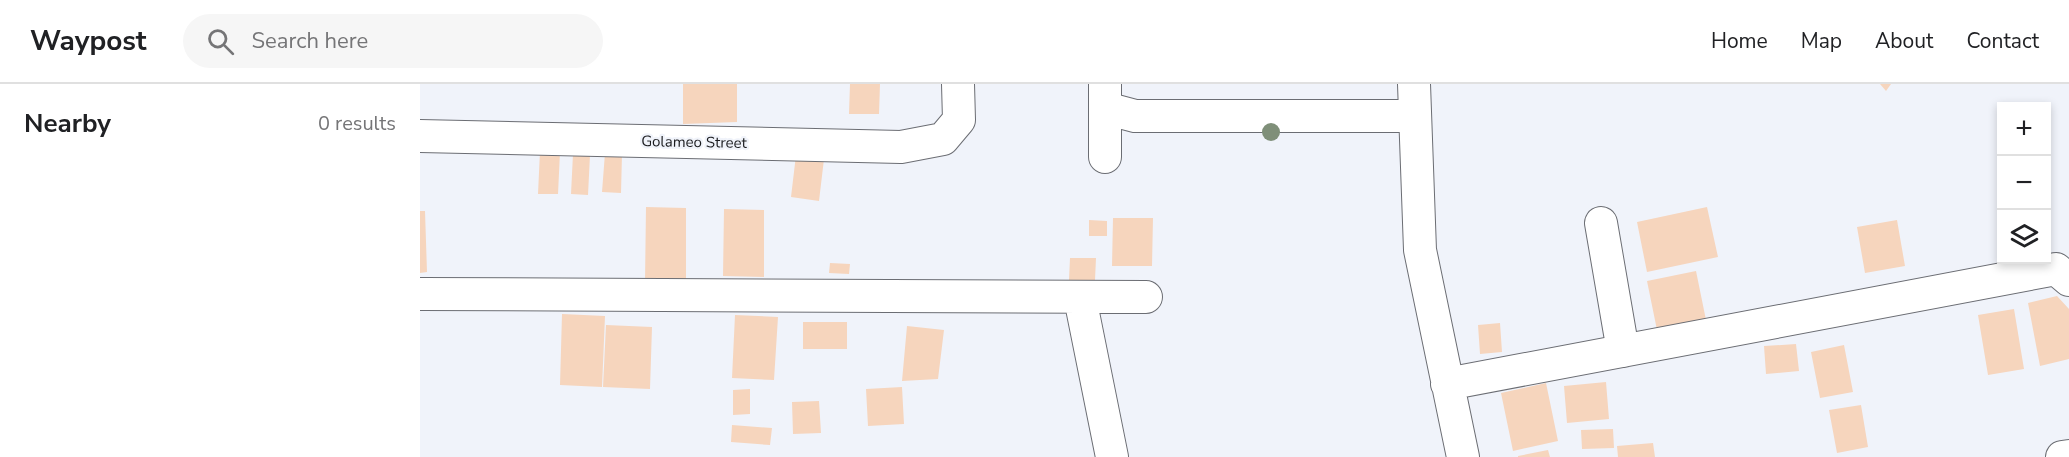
<!DOCTYPE html>
<html lang="en">
<head>
<meta charset="utf-8">
<style>
	:root { --surface:#fff; --page:#f6f6f6; --text:#202124; --muted:#757577; --line:#e0e0e0 }
	body { margin:0; font-family:"Nunito Sans",sans-serif; background:var(--page); color:var(--text) }
	.controls { position:absolute; right:18px; top:18px; display:grid; overflow:hidden; border-radius:0px; box-shadow:0 3px 9px #0003 }
	.controls button { width:54px; height:54px; display:grid; place-items:center; padding:0; border:0; border-bottom:2px solid var(--line); background:var(--surface); color:var(--text); font:30px sans-serif }
	.list { margin:0; padding:0; list-style:none }
	h2 { display:flex; justify-content:space-between; align-items:center; height:78px; margin:0; padding:0 24px; font-size:26px }
	h2 small { font-size:20px; font-weight:400; color:var(--muted) }
	.icon { flex:none; width:33px; height:33px; fill:none; stroke:currentColor; stroke-width:2; stroke-linecap:round; stroke-linejoin:round }
	.map { position:relative; flex:none; width:1649px; height:373px; overflow:hidden }
	header { display:flex; align-items:center; gap:36px; box-sizing:border-box; height:84px; padding:0 30px; background:var(--surface); border-bottom:2px solid var(--line) }
	header strong { font-size:28px }
	nav { display:flex; gap:33px; margin-inline-start:auto; font-size:21px }
	.search { width:420px; height:54px; background:var(--page); display:flex; align-items:center; gap:15px; box-sizing:border-box; padding:0 21px; border-radius:33px; color:var(--muted); font-size:22px }
	main { display:flex }
	aside { flex:1; background:var(--surface) }
	.map>svg:first-child { display:block }
	.building { fill:#f6d5bd }
	.lines { fill:none; stroke-linecap:round; stroke-linejoin:round }
	.minor-casing { stroke:#6b6d73; stroke-width:34 }
	.minor { stroke:#fff; stroke-width:32 }
	.tree { fill:#7f8f79 }
	.labels { text-anchor:middle; dominant-baseline:central; stroke-width:4.5; stroke-linejoin:round; paint-order:stroke }
	.street-label { font-size:15px; fill:#1a1b1e; stroke:#f0f3fa }
</style>
</head>
<body>
<header>
<strong>Waypost</strong>
<div class="search"><svg class="icon" aria-label="search" viewBox="0 0 24 24"><circle cx="10" cy="10" r="6"/><path d="M15 15l6 6"/></svg>Search here</div>
<nav><a>Home</a><a>Map</a><a>About</a><a>Contact</a></nav>
</header>
<main>
<aside>
<h2>Nearby<small>0 results</small></h2>
<ul class="list">
</ul>
</aside>
<div class="map">
<svg width="1649" height="373" viewBox="0 0 1649 373">
	<rect width="100%" height="100%" fill="#f0f3fa"/>
	<!-- building -->
	<path class="building" d="M263 0H317V38L263 40Z
		M430 0H460L459 30H429Z
		M1460 0H1471L1466 7Z
		M120 67 140 68 138 110H118Z
		M185 69 202 70 201 109 182 108Z
		M153 70 170 71 168 111 151 110Z
		M376 71 404 75 399 117 371 113Z
		M226 123 266 124V198H225Z
		M1287 123 1298 173 1227 188 1217 138Z
		M304 125 344 126V193L303 192Z
		M0 127H5L7 188 0 189Z
		M693 134H733L732 182H692Z
		M669 136 687 137V152H669Z
		M1477 136 1485 182 1445 189 1437 143Z
		M650 174H676L675 196H649Z
		M410 179 430 180 429 190 409 189Z
		M1276 187 1286 236 1237 246 1227 197Z
		M1637 212 1649 225V275L1620 282 1608 219Z
		M1594 225 1604 285 1568 291 1558 231Z
		M142 230 185 232 182 303 140 301Z
		M315 231 358 233 354 296 312 294Z
		M383 238H427V265H383Z
		M1080 239 1082 268 1060 270 1058 241Z
		M186 241 232 243 230 305 183 303Z
		M487 242 524 246 518 295 482 297Z
		M1376 260 1379 287 1346 290 1344 262Z
		M1424 261 1433 308 1400 314 1391 268Z
		M1186 298 1189 335 1147 339 1144 302Z
		M1126 299 1138 357 1093 367 1081 309Z
		M482 303 484 340 448 342 446 305Z
		M330 305V330L313 331V306Z
		M399 317 401 349 373 350 372 318Z
		M1441 321 1448 363 1417 369 1409 326Z
		M312 341 352 344 350 361 311 358Z
		M1193 345 1194 364 1162 365 1161 346Z
		M1233 359 1235 373H1198L1197 362Z
		M1128 366 1130 373H1098V372Z"/>
	<g class="lines">
		<defs>
			<path id="minor" d="M685 0V73
				M994 0 1000 166 1043 373
				M685 24 715 32H994
				M0 52 481 63 523 55 539 36 538 0
				M1181 139 1203 267
				M0 210 726 213
				M660 214 692 373
				M1027 300 1636 185 1649 196
				M1642 373 1649 372"/>
		</defs>
		<!-- minor casing -->
		<use href="#minor" class="minor-casing"/>
		<!-- minor -->
		<use href="#minor" class="minor"/>
	</g>
	<!-- trees -->
	<circle class="tree" cx="851" cy="48" r="9"/>
	<g class="labels">
		<!-- street labels -->
		<g class="street-label">
			<text transform="translate(274 58) rotate(1)">Golameo Street</text>
		</g>
	</g>
</svg>
<div class="controls">
<button>+</button>
<button>−</button>
<button><svg class="icon" aria-label="layers" viewBox="0 0 24 24"><path d="M12 4l9 5-9 5-9-5zM3 14l9 5 9-5"/></svg></button>
</div>
</div>
</main>
</body>
</html>
